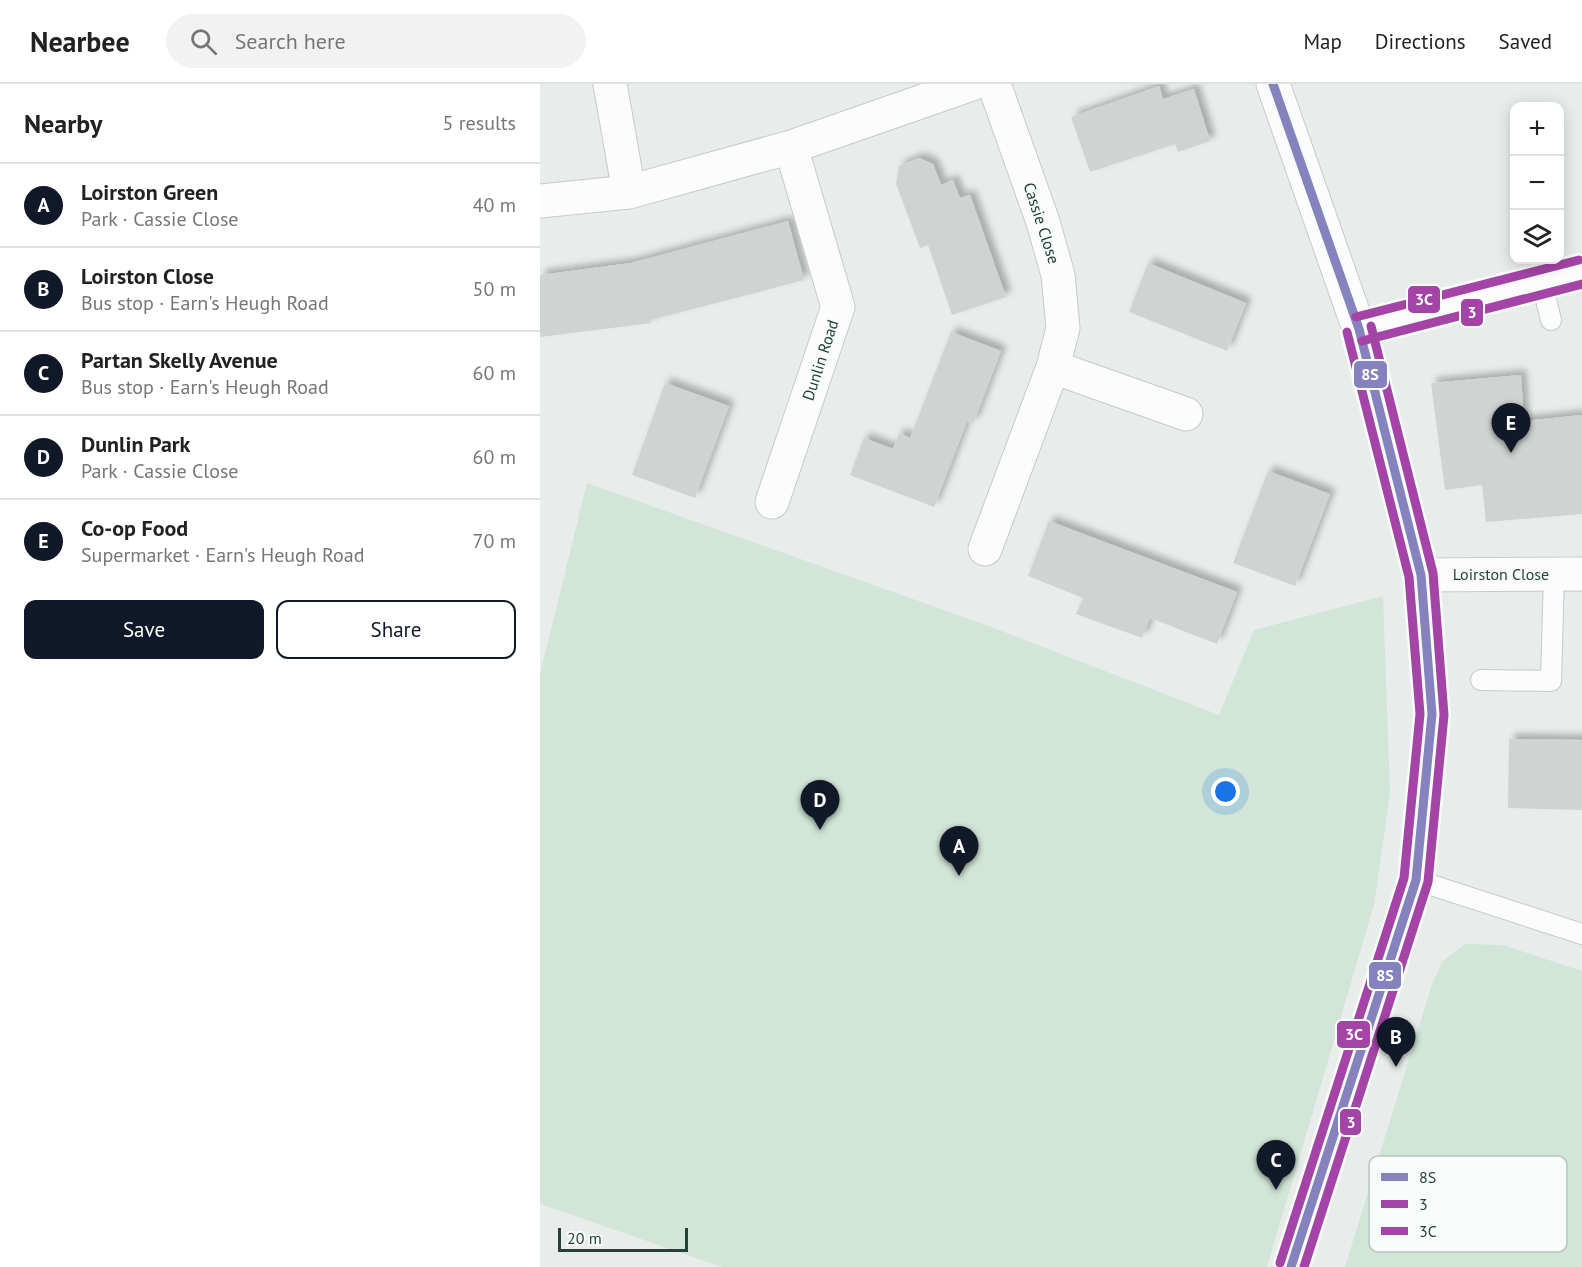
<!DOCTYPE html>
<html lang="en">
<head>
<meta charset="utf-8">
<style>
	:root { --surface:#fff; --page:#f2f2f2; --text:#222; --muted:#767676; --line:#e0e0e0; --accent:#111827 }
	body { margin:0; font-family:"PT Sans",sans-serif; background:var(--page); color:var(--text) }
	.controls { position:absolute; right:18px; top:18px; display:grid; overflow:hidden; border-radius:12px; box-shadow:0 3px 15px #0003 }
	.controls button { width:54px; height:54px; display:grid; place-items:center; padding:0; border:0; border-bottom:2px solid var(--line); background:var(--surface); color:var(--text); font:30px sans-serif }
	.scale { position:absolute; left:18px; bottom:15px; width:130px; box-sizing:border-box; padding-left:6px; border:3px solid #24423a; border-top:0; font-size:16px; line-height:21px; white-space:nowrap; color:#24423a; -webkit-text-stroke:4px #f7fbf9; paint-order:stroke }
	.you { position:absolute; left:686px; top:708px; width:21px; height:21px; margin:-15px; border:4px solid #fff; border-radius:50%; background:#1a73e8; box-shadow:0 0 0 9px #1a73e833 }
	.badge { display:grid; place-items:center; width:39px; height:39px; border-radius:50%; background:var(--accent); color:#fff; font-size:20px; font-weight:700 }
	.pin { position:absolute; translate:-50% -50px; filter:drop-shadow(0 2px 3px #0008) }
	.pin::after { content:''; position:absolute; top:32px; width:21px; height:18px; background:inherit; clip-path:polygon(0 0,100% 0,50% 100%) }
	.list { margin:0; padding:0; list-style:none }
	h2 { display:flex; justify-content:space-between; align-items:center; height:78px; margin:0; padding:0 24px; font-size:26px }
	h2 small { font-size:20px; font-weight:400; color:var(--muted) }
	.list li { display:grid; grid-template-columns:39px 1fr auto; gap:18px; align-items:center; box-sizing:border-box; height:84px; padding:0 24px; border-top:2px solid var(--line) }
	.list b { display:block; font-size:22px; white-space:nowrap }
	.list p { margin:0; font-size:20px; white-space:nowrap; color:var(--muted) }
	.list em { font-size:20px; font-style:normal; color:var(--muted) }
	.actions { display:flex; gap:12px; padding:18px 24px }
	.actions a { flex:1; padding:14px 0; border:2px solid var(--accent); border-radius:12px; text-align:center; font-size:21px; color:var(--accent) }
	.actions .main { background:var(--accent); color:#fff }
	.icon { flex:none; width:33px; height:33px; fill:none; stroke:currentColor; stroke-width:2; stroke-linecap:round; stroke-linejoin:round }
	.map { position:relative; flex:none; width:1042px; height:1183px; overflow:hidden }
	header { display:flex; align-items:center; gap:36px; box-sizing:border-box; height:84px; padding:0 30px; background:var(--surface); border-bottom:2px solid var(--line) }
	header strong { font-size:28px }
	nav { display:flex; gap:33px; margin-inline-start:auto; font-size:21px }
	.search { width:420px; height:54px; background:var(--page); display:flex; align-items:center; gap:15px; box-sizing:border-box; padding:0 21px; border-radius:33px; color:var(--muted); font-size:22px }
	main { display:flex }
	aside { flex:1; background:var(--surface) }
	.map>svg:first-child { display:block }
	.green { fill:#d1e6d8 }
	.building { fill:#cfd4d2; filter:url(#shadow) }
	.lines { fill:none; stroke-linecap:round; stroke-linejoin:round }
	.service-casing { stroke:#c5cac8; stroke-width:22 }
	.minor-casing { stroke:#c5cac8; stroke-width:35 }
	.tertiary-casing { stroke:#c5cac8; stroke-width:35 }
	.service { stroke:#fcfcfc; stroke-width:20 }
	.minor { stroke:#fcfcfc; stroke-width:33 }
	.tertiary { stroke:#fcfcfc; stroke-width:33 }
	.bus-1-casing { stroke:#f7fbf9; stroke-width:14 }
	.bus-2-casing { stroke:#f7fbf9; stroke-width:14 }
	.bus-3-casing { stroke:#f7fbf9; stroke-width:14 }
	.bus-1 { stroke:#8682be; stroke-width:9 }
	.bus-2 { stroke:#a444a6; stroke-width:9 }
	.bus-3 { stroke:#a444a6; stroke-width:9 }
	.labels { text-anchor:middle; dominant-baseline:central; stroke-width:4.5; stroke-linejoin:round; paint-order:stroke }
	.street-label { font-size:16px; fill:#24423a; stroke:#f7fbf9 }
	.key { fill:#f7fbf9; stroke:#b8c4c0; stroke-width:1.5 }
	.key-label { font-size:16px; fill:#24423a }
	.line-badge { stroke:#f7fbf9; stroke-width:2 }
	.badge-label { font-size:16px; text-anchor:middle; font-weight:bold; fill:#fff }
</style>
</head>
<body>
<header>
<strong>Nearbee</strong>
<div class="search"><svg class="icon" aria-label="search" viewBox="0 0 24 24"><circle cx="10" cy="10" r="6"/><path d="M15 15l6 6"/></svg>Search here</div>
<nav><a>Map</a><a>Directions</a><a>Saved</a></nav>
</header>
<main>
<aside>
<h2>Nearby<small>5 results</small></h2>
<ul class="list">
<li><span class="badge">A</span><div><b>Loirston Green</b><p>Park · Cassie Close</p></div><em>40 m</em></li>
<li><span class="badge">B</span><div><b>Loirston Close</b><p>Bus stop · Earn's Heugh Road</p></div><em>50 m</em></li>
<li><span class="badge">C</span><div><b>Partan Skelly Avenue</b><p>Bus stop · Earn's Heugh Road</p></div><em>60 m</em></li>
<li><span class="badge">D</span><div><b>Dunlin Park</b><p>Park · Cassie Close</p></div><em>60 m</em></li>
<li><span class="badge">E</span><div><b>Co-op Food</b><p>Supermarket · Earn's Heugh Road</p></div><em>70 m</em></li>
</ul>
<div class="actions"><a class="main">Save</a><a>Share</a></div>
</aside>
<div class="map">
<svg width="1042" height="1183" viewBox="0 0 1042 1183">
	<defs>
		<filter id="shadow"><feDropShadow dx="5.5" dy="-5.5" stdDeviation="3" flood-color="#0004"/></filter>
	</defs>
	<rect width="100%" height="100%" fill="#e8edeb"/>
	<!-- green -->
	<path class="green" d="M47 399 446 541 679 631 714 546 843 512 850 709 834 821 727 1183H182L0 1120V590Z
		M925 860 963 861 1042 887V1183H805L893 897 903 877Z"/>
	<!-- building -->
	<path class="building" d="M619 2 623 15 654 5 670 57 638 68 635 60 550 88 531 33Z
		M379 74 393 80 401 101 413 96 420 114 430 111 466 213 412 231 388 161 380 164 356 100 359 82Z
		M248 137 264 196 111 236V239L0 253V191L91 179Z
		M608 179 706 219 687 267 589 228Z
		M411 248 461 267 433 340 427 337 394 423 310 391 324 354 353 365 359 349 370 354Z
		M981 291 984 337 1042 331V430L946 438 942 401 905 406 891 299Z
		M125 299 189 322 155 414 92 391Z
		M728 387 790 410 755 502 693 479Z
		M509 437 697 508 677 560 610 534 602 554 536 530 543 514 488 492Z
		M969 655 1042 656V726L968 724Z"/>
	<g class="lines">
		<defs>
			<path id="service" d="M1002 200 1011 236
				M941 596 1011 597 1014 490
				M876 796 1042 850"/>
			<path id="minor" d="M70 0 89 108
				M0 117 89 108 251 63 432 0
				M513 283 646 330
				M232 418 298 223 251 63
				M445 465 513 283 523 244 518 191 503 138 454 0
				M881 491 1042 490"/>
			<path id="tertiary" d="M733 0 819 245 881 491 892 630 876 796 751 1183
				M819 245 1042 188"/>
		</defs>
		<!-- service casing -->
		<use href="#service" class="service-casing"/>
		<!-- minor casing -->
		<use href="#minor" class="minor-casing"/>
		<!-- tertiary casing -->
		<use href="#tertiary" class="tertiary-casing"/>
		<!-- service -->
		<use href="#service" class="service"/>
		<!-- minor -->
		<use href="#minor" class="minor"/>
		<!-- tertiary -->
		<use href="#tertiary" class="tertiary"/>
		<defs>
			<path id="bus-1" d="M733 0 819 245 881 491 892 630 876 796 751 1183"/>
			<path id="bus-2" d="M822 257 1042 200
				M764 1183 888 798 904 631 893 489 831 242"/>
			<path id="bus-3" d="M816 233 1039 176
				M740 1179 864 794 880 630 869 493 807 248"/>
		</defs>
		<!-- bus-1 casing -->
		<use href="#bus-1" class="bus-1-casing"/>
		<!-- bus-2 casing -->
		<use href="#bus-2" class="bus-2-casing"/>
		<!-- bus-3 casing -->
		<use href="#bus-3" class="bus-3-casing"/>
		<!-- bus-1 -->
		<use href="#bus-1" class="bus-1"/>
		<!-- bus-2 -->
		<use href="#bus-2" class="bus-2"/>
		<!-- bus-3 -->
		<use href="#bus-3" class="bus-3"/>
	</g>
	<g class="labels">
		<!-- street labels -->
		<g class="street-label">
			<text transform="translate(502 139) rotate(72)">Cassie Close</text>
			<text transform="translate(280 276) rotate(-72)">Dunlin Road</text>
			<text x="961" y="490">Loirston Close</text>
		</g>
	</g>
	<!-- legend -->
	<rect x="829" y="1072" width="198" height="96" rx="9" class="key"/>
	<rect x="841" y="1089" width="27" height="8" fill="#8682be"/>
	<rect x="841" y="1116" width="27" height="8" fill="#a444a6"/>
	<rect x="841" y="1143" width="27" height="8" fill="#a444a6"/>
	<g class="key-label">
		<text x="879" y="1099">8S</text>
		<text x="879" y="1126">3</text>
		<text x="879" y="1153">3C</text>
	</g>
	<g class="line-badge">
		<rect x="867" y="201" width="34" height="29" rx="6" fill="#a444a6"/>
		<rect x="920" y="214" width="24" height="29" rx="6" fill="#a444a6"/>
		<rect x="813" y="276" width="35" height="29" rx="6" fill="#8682be"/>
		<rect x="828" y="877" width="34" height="29" rx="6" fill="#8682be"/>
		<rect x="796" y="936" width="35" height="29" rx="6" fill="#a444a6"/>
		<rect x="799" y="1024" width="23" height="28" rx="6" fill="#a444a6"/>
	</g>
	<g class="badge-label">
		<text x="884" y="221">3C</text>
		<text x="932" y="234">3</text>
		<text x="830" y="296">8S</text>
		<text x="845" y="897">8S</text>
		<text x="814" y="956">3C</text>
		<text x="811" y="1044">3</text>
	</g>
</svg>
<div class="controls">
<button>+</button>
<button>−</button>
<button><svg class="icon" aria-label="layers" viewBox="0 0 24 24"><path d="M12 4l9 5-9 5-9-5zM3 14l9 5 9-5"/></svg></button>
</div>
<div class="scale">20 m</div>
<div class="you"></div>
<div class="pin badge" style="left:419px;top:792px">A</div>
<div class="pin badge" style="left:856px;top:983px">B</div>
<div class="pin badge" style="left:736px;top:1106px">C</div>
<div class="pin badge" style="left:280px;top:746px">D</div>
<div class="pin badge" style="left:971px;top:369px">E</div>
</div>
</main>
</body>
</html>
